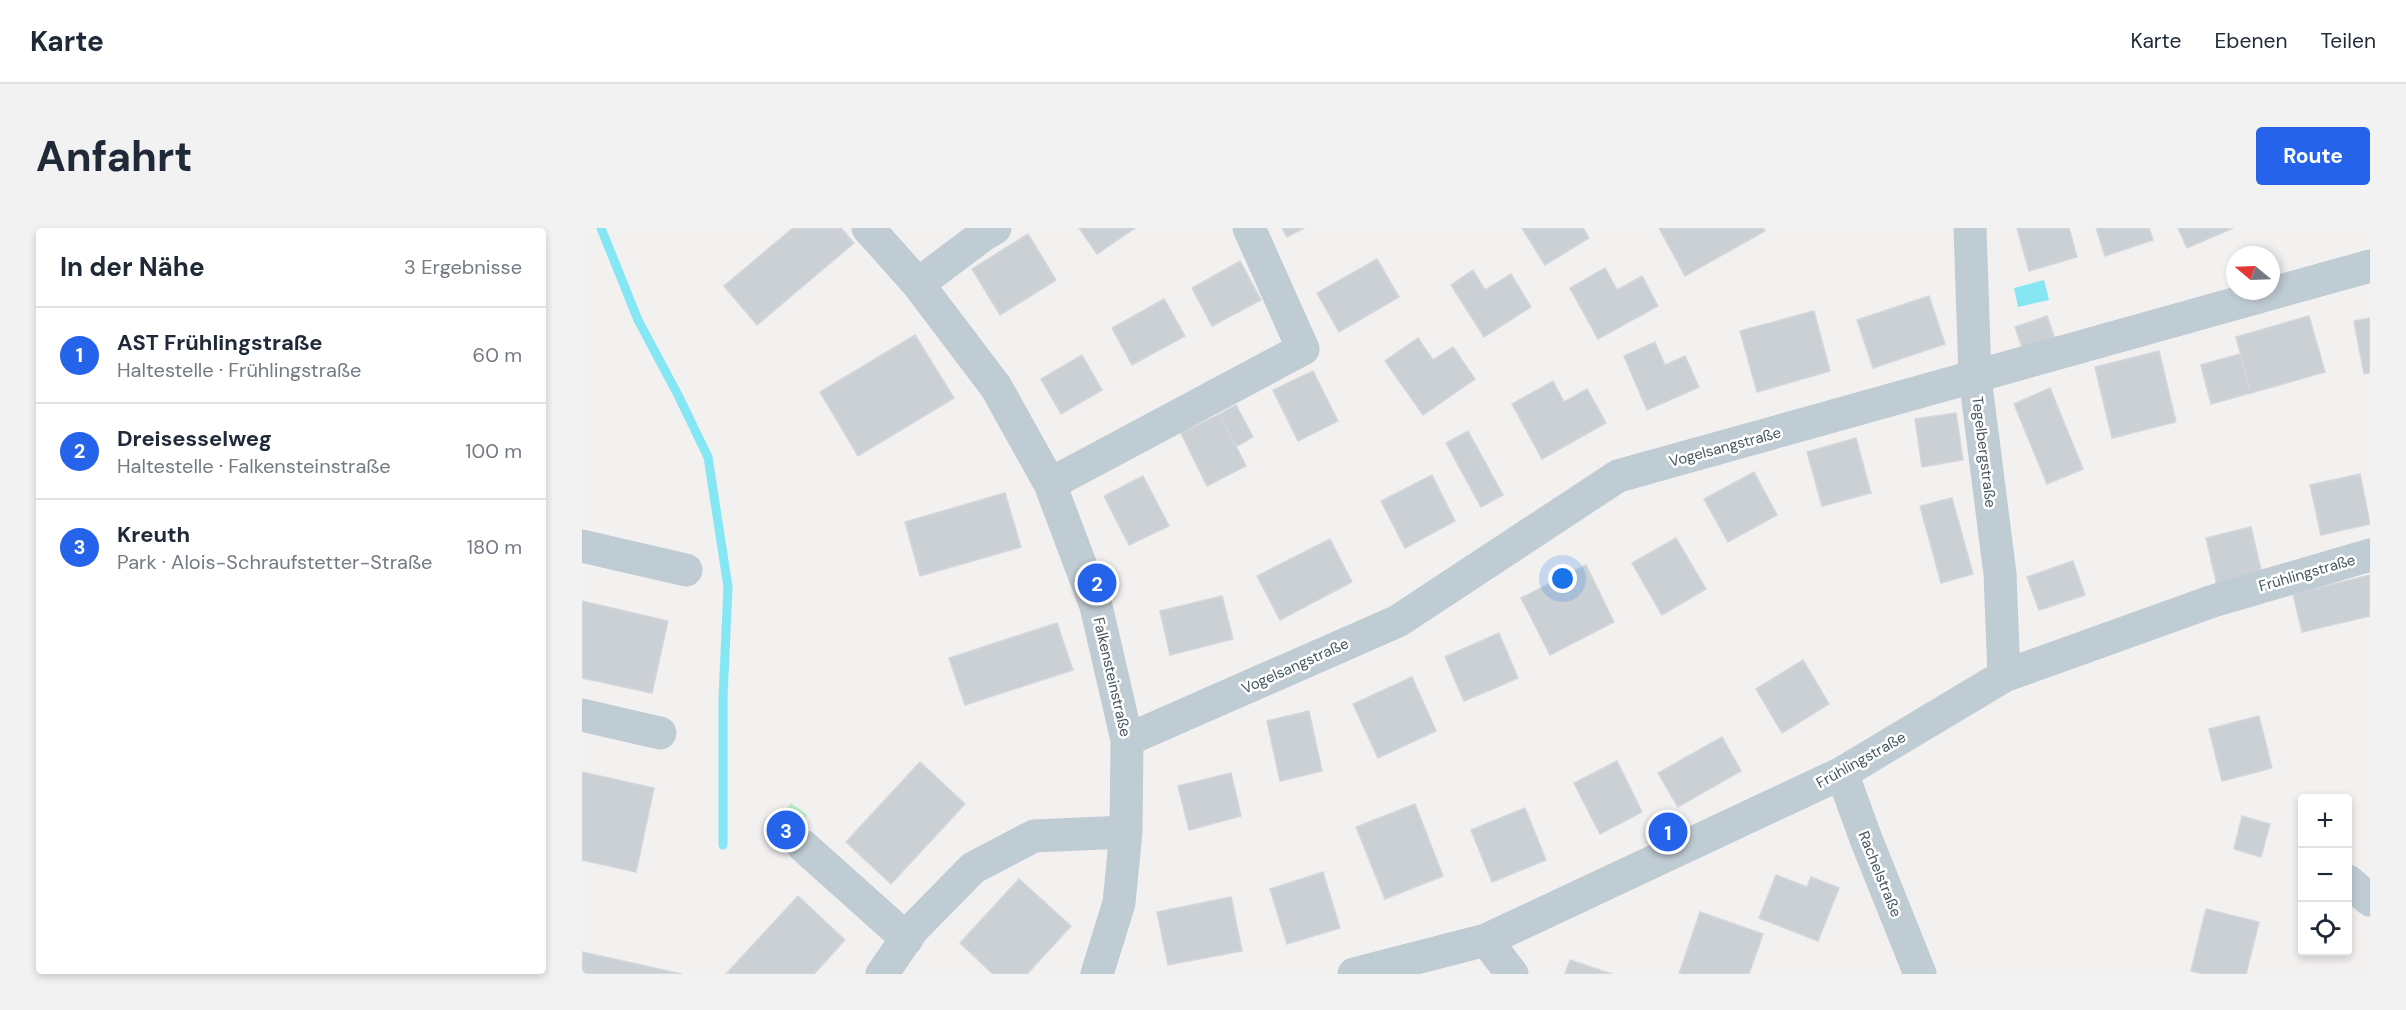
<!DOCTYPE html>
<html lang="de">
<head>
<meta charset="utf-8">
<style>
	:root { --surface:#fff; --page:#f2f2f3; --text:#1f2937; --muted:#747a83; --line:#e0e1e3; --accent:#2563eb }
	body { margin:0; font-family:"DM Sans",sans-serif; background:var(--page); color:var(--text) }
	.controls { position:absolute; right:18px; bottom:18px; display:grid; overflow:hidden; border-radius:6px; box-shadow:0 3px 9px #0003 }
	.controls button { width:54px; height:54px; display:grid; place-items:center; padding:0; border:0; border-bottom:2px solid var(--line); background:var(--surface); color:var(--text); font:30px sans-serif }
	.compass { position:absolute; left:1644px; top:18px; width:54px; height:54px; border-radius:50%; background:var(--surface); box-shadow:0 3px 9px #0003; rotate:289deg }
	.you { position:absolute; left:981px; top:351px; width:21px; height:21px; margin:-15px; border:4px solid #fff; border-radius:50%; background:#1a73e8; box-shadow:0 0 0 9px #1a73e833 }
	.badge { display:grid; place-items:center; width:39px; height:39px; border-radius:50%; background:var(--accent); color:#fff; font-size:20px; font-weight:700 }
	.pin { position:absolute; translate:-50% -50%; border:3px solid #fff; box-shadow:0 2px 6px #0006 }
	.list { margin:0; padding:0; list-style:none }
	h2 { display:flex; justify-content:space-between; align-items:center; height:78px; margin:0; padding:0 24px; font-size:26px }
	h2 small { font-size:20px; font-weight:400; color:var(--muted) }
	.list li { display:grid; grid-template-columns:39px 1fr auto; gap:18px; align-items:center; box-sizing:border-box; height:96px; padding:0 24px; border-top:2px solid var(--line) }
	.list b { display:block; font-size:22px; white-space:nowrap }
	.list p { margin:0; font-size:20px; white-space:nowrap; color:var(--muted) }
	.list em { font-size:20px; font-style:normal; color:var(--muted) }
	.icon { flex:none; width:33px; height:33px; fill:none; stroke:currentColor; stroke-width:2; stroke-linecap:round; stroke-linejoin:round }
	.map { position:relative; flex:none; width:1788px; height:746px; overflow:hidden; border-radius:6px }
	header { display:flex; align-items:center; gap:36px; box-sizing:border-box; height:84px; padding:0 30px; background:var(--surface); border-bottom:2px solid var(--line) }
	header strong { font-size:28px }
	nav { display:flex; gap:33px; margin-inline-start:auto; font-size:21px }
	.intro { display:flex; align-items:center; justify-content:space-between; box-sizing:border-box; height:144px; padding:0 36px }
	h1 { margin:0; font-size:42px }
	.button { padding:15px 27px; border-radius:6px; background:var(--accent); color:#fff; font-size:21px; font-weight:700 }
	main { display:flex; gap:36px; padding:0 36px }
	aside { flex:1; background:var(--surface); border-radius:6px; box-shadow:0 3px 9px #0003 }
	.map>svg:first-child { display:block }
	.green { fill:#bbf3cc }
	.water { fill:#85e6f4 }
	.lines { fill:none; stroke-linecap:round; stroke-linejoin:round }
	.stream { stroke:#85e6f4; stroke-width:9 }
	.building { fill:#cbd0d5; stroke:#d3d7dc; stroke-width:1.5 }
	.minor { stroke:#bfccd3; stroke-width:33 }
	.labels { text-anchor:middle; dominant-baseline:central; stroke-width:5; stroke-linejoin:round; paint-order:stroke }
	.street-label { font-size:15px; fill:#46565f; stroke:#fff }
</style>
</head>
<body>
<header>
<strong>Karte</strong>
<nav><a>Karte</a><a>Ebenen</a><a>Teilen</a></nav>
</header>
<div class="intro"><h1>Anfahrt</h1><a class="button">Route</a></div>
<main>
<aside>
<h2>In der Nähe<small>3 Ergebnisse</small></h2>
<ul class="list">
<li><span class="badge">1</span><div><b>AST Frühlingstraße</b><p>Haltestelle · Frühlingstraße</p></div><em>60 m</em></li>
<li><span class="badge">2</span><div><b>Dreisesselweg</b><p>Haltestelle · Falkensteinstraße</p></div><em>100 m</em></li>
<li><span class="badge">3</span><div><b>Kreuth</b><p>Park · Alois-Schraufstetter-Straße</p></div><em>180 m</em></li>
</ul>
</aside>
<div class="map">
<svg width="1788" height="746" viewBox="0 0 1788 746">
	<rect width="100%" height="100%" fill="#f3f0f0"/>
	<!-- green -->
	<path class="green" d="M209 575 225 587 201 619 193 612 196 592Z"/>
	<!-- water -->
	<path class="water" d="M1462 52 1467 72 1436 79 1432 60Z"/>
	<g class="lines">
		<!-- stream -->
		<path class="stream" d="M19 0 56 92 96 167 126 229 146 359 141 470V617"/>
	</g>
	<!-- building -->
	<path class="building" d="M211 0H259L272 15 175 97 142 58Z
		M497 0H553L515 26Z
		M700 0H722L705 9Z
		M940 0H1001L1007 10 963 37Z
		M1077 0H1181L1183 3 1103 48Z
		M1435 0H1487L1495 29 1447 43Z
		M1514 0H1567L1571 12 1523 28Z
		M1596 0H1651L1605 20Z
		M446 6 474 52 418 87 390 41Z
		M795 31 817 69 757 104 735 65Z
		M658 33 679 72 630 98 610 60Z
		M1023 40 1035 62 1060 48 1076 78 1016 111 988 60Z
		M891 42 903 62 929 46 949 79 902 109 869 57Z
		M1347 68 1363 116 1291 140 1275 92Z
		M582 71 603 108 550 137 530 100Z
		M1232 83 1248 143 1175 164 1158 103Z
		M1465 88 1473 111 1441 122 1433 99Z
		M1727 88 1743 144 1669 165 1654 109Z
		M1788 90V145L1782 146 1772 93Z
		M333 107 372 170 276 228 238 164Z
		M836 110 851 132 871 119 893 151 841 187 803 133Z
		M1073 114 1083 137 1103 128 1117 159 1065 182 1042 128Z
		M1577 123 1594 194 1530 210 1513 139Z
		M1658 126 1669 165 1629 176 1619 137Z
		M500 127 520 162 479 186 459 151Z
		M731 143 756 193 716 213 691 162Z
		M971 153 982 174 1005 161 1024 195 960 231 930 176Z
		M1468 160 1501 241 1465 256 1432 176Z
		M654 177 671 209 654 219 638 186Z
		M1374 185 1381 232 1340 239 1333 191Z
		M638 186 664 238 625 258 599 205Z
		M886 203 921 267 899 279 864 215Z
		M1274 210 1289 265 1240 278 1225 224Z
		M1172 244 1195 287 1146 314 1122 271Z
		M1778 246 1788 296 1739 307 1728 257Z
		M850 247 873 293 823 320 799 273Z
		M561 248 587 298 547 317 522 268Z
		M423 265 439 319 338 348 323 294Z
		M1370 270 1391 346 1359 355 1338 278Z
		M1669 299 1680 346 1635 357 1624 310Z
		M1094 310 1124 361 1080 387 1050 335Z
		M748 311 770 354 698 392 675 348Z
		M1491 333 1503 367 1457 382 1445 349Z
		M1004 337 1032 394 968 427 939 370Z
		M1788 347V388L1720 404 1711 366Z
		M640 368 651 411 588 427 578 383Z
		M0 373 86 393 70 465 0 450Z
		M475 395 491 442 383 477 367 430Z
		M917 405 936 450 882 473 863 429Z
		M1221 432 1247 476 1200 505 1174 461Z
		M830 449 854 503 796 530 771 476Z
		M727 483 740 543 698 553 685 493Z
		M1677 488 1690 540 1640 553 1627 501Z
		M1140 509 1159 543 1096 579 1076 545Z
		M1035 533 1060 584 1018 606 992 555Z
		M338 534 383 576 309 656 264 614Z
		M0 544 72 560 54 644 0 632Z
		M649 545 659 588 607 602 596 558Z
		M833 576 861 648 803 671 774 599Z
		M943 580 964 632 910 654 889 602Z
		M1660 588 1688 596 1679 629 1652 621Z
		M741 644 758 700 705 716 688 661Z
		M1194 647 1225 659 1229 649 1257 660 1236 713 1177 690Z
		M437 651 489 698 445 746H411L378 715Z
		M216 668 263 712 232 746H144Z
		M649 669 660 723 586 737 575 684Z
		M1624 681 1677 694 1664 746H1622L1609 743Z
		M1118 684 1181 706 1167 746H1097Z
		M0 724 100 746H0Z
		M988 732 1030 746H983Z"/>
	<g class="lines">
		<!-- minor -->
		<path class="minor" d="M286 0 336 56 414 159 468 256 514 378 545 512 544 604 537 675 515 746
			M1388 0 1393 149 1418 346 1422 448
			M336 56 400 8 413 0
			M468 256 721 121 667 0
			M0 318 104 342
			M0 487 78 505
			M545 512 816 393 1036 248 1788 38
			M1260 545 1284 611 1338 746
			M221 618 325 711
			M1766 653 1788 672
			M904 712 930 746
			M300 746 331 701 391 640 452 608 544 604
			M772 746 904 712 1260 545 1422 448 1631 373 1788 327"/>
	</g>
	<g class="labels">
		<!-- street labels -->
		<g class="street-label">
			<text transform="translate(1143 219) rotate(-15)">Vogelsangstraße</text>
			<text transform="translate(1402 224) rotate(83)">Tegelbergstraße</text>
			<text transform="translate(1725 345) rotate(-16)">Frühlingstraße</text>
			<text transform="translate(713 438) rotate(-24)">Vogelsangstraße</text>
			<text transform="translate(530 449) rotate(77)">Falkensteinstraße</text>
			<text transform="translate(1279 532) rotate(-29)">Frühlingstraße</text>
			<text transform="translate(1298 646) rotate(68)">Rachelstraße</text>
		</g>
	</g>
</svg>
<div class="controls">
<button>+</button>
<button>−</button>
<button><svg class="icon" aria-label="locate" viewBox="0 0 24 24"><circle cx="12" cy="12" r="6"/><path d="M12 2v4M12 18v4M2 12h4M18 12h4"/></svg></button>
</div>
<svg class="compass" viewBox="-18 -18 36 36"><path d="M0-13l5 13h-10z" fill="#e53935"/><path d="M0 13l5-13h-10z" fill="#747a83"/></svg>
<div class="you"></div>
<div class="pin badge" style="left:1086px;top:604px">1</div>
<div class="pin badge" style="left:515px;top:355px">2</div>
<div class="pin badge" style="left:204px;top:602px">3</div>
</div>
</main>
</body>
</html>
